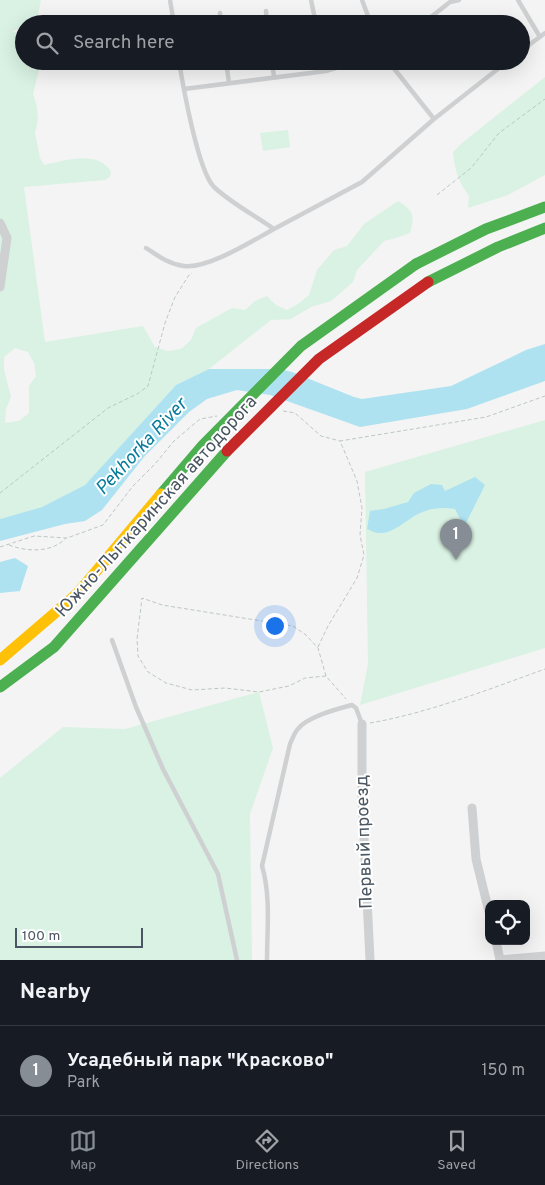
<!DOCTYPE html>
<html lang="en">
<head>
<meta charset="utf-8">
<style>
	:root { --surface:#171b24; --page:#242831; --text:#f1f3f6; --muted:#9ea1a6; --line:#363941; --accent:#868d94 }
	body { margin:0; font-family:Overpass,sans-serif; background:var(--page); color:var(--text) }
	.controls { position:absolute; right:15px; bottom:15px; display:grid; overflow:hidden; border-radius:10px; box-shadow:0 5px 20px #0002 }
	.controls button { width:45px; height:45px; display:grid; place-items:center; padding:0; border:0; border-bottom:1px solid var(--line); background:var(--surface); color:var(--text); font:25px sans-serif }
	.scale { position:absolute; left:15px; bottom:12px; width:128px; box-sizing:border-box; padding-left:5px; border:2px solid #4a5661; border-top:0; font-size:14px; line-height:18px; white-space:nowrap; color:#4a5661; -webkit-text-stroke:4px #fff; paint-order:stroke }
	.you { position:absolute; left:274px; top:625px; width:18px; height:18px; margin:-12px; border:4px solid #fff; border-radius:50%; background:#1a73e8; box-shadow:0 0 0 8px #1a73e833 }
	.badge { display:grid; place-items:center; width:32px; height:32px; border-radius:50%; background:var(--accent); color:#fff; font-size:16px; font-weight:700 }
	.pin { position:absolute; translate:-50% -41px; filter:drop-shadow(0 1px 2px #0008) }
	.pin::after { content:''; position:absolute; top:26px; width:18px; height:15px; background:inherit; clip-path:polygon(0 0,100% 0,50% 100%) }
	.list { margin:0; padding:0; list-style:none }
	h2 { display:flex; justify-content:space-between; align-items:center; height:65px; margin:0; padding:0 20px; font-size:21px }
	h2 small { font-size:16px; font-weight:400; color:var(--muted) }
	.list li { display:grid; grid-template-columns:32px 1fr auto; gap:15px; align-items:center; box-sizing:border-box; height:90px; padding:0 20px; border-top:1px solid var(--line) }
	.list b { display:block; font-size:19px; white-space:nowrap }
	.list p { margin:0; font-size:16px; white-space:nowrap; color:var(--muted) }
	.list em { font-size:16px; font-style:normal; color:var(--muted) }
	.icon { flex:none; width:28px; height:28px; fill:none; stroke:currentColor; stroke-width:2; stroke-linecap:round; stroke-linejoin:round }
	.map { position:relative; flex:none; width:545px; height:960px; overflow:hidden }
	.search { position:absolute; background:var(--surface); box-shadow:0 5px 20px #0002; left:15px; right:15px; top:15px; height:55px; display:flex; align-items:center; gap:12px; box-sizing:border-box; padding:0 18px; border-radius:28px; color:var(--muted); font-size:19px }
	.sheet { height:155px; background:var(--surface) }
	nav { display:flex; justify-content:space-around; align-items:center; box-sizing:border-box; height:70px; border-top:1px solid var(--line); background:var(--surface); font-size:14px; color:var(--muted) }
	nav a { display:grid; justify-items:center; gap:2px }
	nav .on { color:var(--accent) }
	.map>svg:first-child { display:block }
	.green { fill:#d9f2e3; fill-rule:evenodd }
	.water { fill:#aee2f0 }
	.lines { fill:none; stroke-linecap:round; stroke-linejoin:round }
	.path { stroke:#bcc7c4; stroke-width:1; stroke-dasharray:4 2.5; stroke-linecap:butt }
	.lane { stroke:#ced0d2; stroke-width:4.5 }
	.street { stroke:#ced0d2; stroke-width:9 }
	.fast { stroke:#4caf50; stroke-width:11 }
	.fast-bridge { stroke:#4caf50; stroke-width:11 }
	.slow-bridge { stroke:#ffc107; stroke-width:11 }
	.jam-bridge { stroke:#c62828; stroke-width:11 }
	.labels { text-anchor:middle; dominant-baseline:central; stroke-width:4; stroke-linejoin:round; paint-order:stroke }
	.street-label { font-size:18px; fill:#4a5661; stroke:#fff }
	.water-label { font-size:19px; font-style:italic; fill:#0c7c9b; stroke:#fff }
</style>
</head>
<body>
<div class="map">
<svg width="545" height="960" viewBox="0 0 545 960">
	<rect width="100%" height="100%" fill="#f4f4f4"/>
	<!-- green -->
	<path class="green" d="M0 0H41L36 24H24V28L12 31 24 35V61H53L39 70 33 94 37 107 38 120 35 133 40 158 44 165C64 161 98 149 111 172L110 177 105 180 24 187 45 342 143 326 155 347 168 351 181 349 191 340 196 328 232 308 245 310 255 301 267 296 276 305 287 310 298 304 309 295 317 270 334 250 347 246 364 224 398 201C414 211 415 215 410 233L396 238 384 241 357 270 353 282 331 301 311 307 291 319 271 320 209 369 176 385 85 485 42 507 0 519ZM15 348 28 352 34 363 36 376 29 386V413L19 421 5 423 6 409 11 397 4 370V357Z
		M545 77V175L508 195 468 208 469 196C459 183 454 168 453 152L462 143Z
		M288 130 290 147 263 151 260 133Z
		M545 420V648L360 705 368 664 365 472Z
		M259 692 273 748 250 814 252 960H0V778L63 727 125 729Z"/>
	<!-- water -->
	<path class="water" d="M545 344V381L467 409 360 427 270 395 237 390 207 399 189 412 144 457 102 510 85 521 65 524 0 541V519L42 507 85 485 176 385 209 369H279L292 372 354 397 362 399 451 386 526 350Z
		M475 477 485 485 464 527 455 509C440 506 423 509 410 519 400 525 391 534 378 533 375 533 370 530 367 529L370 511 384 509 408 502 414 493 431 484 442 485 445 491Z
		M15 558 28 566 20 591 0 593V562Z"/>
	<g class="lines">
		<!-- path -->
		<path class="path" d="M437 195 471 168 499 133 545 99
			M283 411 295 413 321 436 340 441
			M0 493 108 408 137 394 148 386 165 323 175 297 189 275 192 273
			M9 545C27 552 52 553 66 538
			M0 547 34 536 67 538 103 525 133 486 155 464 174 441 200 419 217 416
			M318 647 328 626 357 578 364 555 360 535 362 508 357 481 340 441 486 417 545 396
			M326 676 318 648 306 635 293 626 162 605 142 598 137 639 138 656 148 672 166 683 192 690 225 688 259 692 289 686 305 678 326 676 346 699
			M370 723C428 713 490 689 545 669"/>
		<!-- lane -->
		<path class="lane" d="M170 0 174 24
			M311 0 316 24
			M362 0 371 24
			M518 0 540 37
			M266 11 267 24
			M220 13 221 24
			M422 24 450 2 459 0
			M521 51 545 33
			M179 61C183 86 198 171 214 187 231 203 254 215 274 229L362 182 434 119
			M226 61 229 83
			M272 61 274 77
			M324 61 326 71
			M388 61 434 119 508 61
			M184 89 326 71 359 61
			M146 248C158 256 169 264 184 266 208 269 252 241 274 229
			M112 640 136 707 163 769 218 874 237 960
			M267 960C267 929 271 896 262 866L290 744C292 740 294 734 297 730 306 717 337 709 352 705L356 708 362 724"/>
		<!-- street -->
		<path class="street" d="M0 223 7 238 0 287
			M362 724V797L370 960
			M472 808 476 859 489 912
			M496 941 500 960
			M500 960 545 956"/>
		<!-- fast -->
		<path class="fast" d="M416 264 486 229 545 207
			M428 282 498 247 545 228"/>
		<!-- fast-bridge -->
		<path class="fast-bridge" d="M161 494 203 445 301 346 416 264
			M0 687 54 647 227 451"/>
		<!-- slow-bridge -->
		<path class="slow-bridge" d="M0 660 77 594 161 494"/>
		<!-- jam-bridge -->
		<path class="jam-bridge" d="M227 451 319 359 428 282"/>
	</g>
	<g class="labels">
		<!-- street labels -->
		<g class="street-label">
			<text transform="translate(157 507) rotate(-48)">Южно-Лыткаринская автодорога</text>
			<text transform="translate(365 842) rotate(-92)">Первый проезд</text>
		</g>
		<!-- water labels -->
		<g class="water-label">
			<text transform="translate(142 447) rotate(-47)">Pekhorka River</text>
		</g>
	</g>
</svg>
<div class="controls">
<button><svg class="icon" aria-label="locate" viewBox="0 0 24 24"><circle cx="12" cy="12" r="6"/><path d="M12 2v4M12 18v4M2 12h4M18 12h4"/></svg></button>
</div>
<div class="scale">100 m</div>
<div class="you"></div>
<div class="pin badge" style="left:456px;top:560px">1</div>
<div class="search"><svg class="icon" aria-label="search" viewBox="0 0 24 24"><circle cx="10" cy="10" r="6"/><path d="M15 15l6 6"/></svg>Search here</div>
</div>
<section class="sheet">
<h2>Nearby<small></small></h2>
<ul class="list">
<li><span class="badge">1</span><div><b>Усадебный парк &quot;Красково&quot;</b><p>Park</p></div><em>150 m</em></li>
</ul>
</section>
<nav>
<a class="on"><svg class="icon" aria-label="map" viewBox="0 0 24 24"><path d="M3 6l6-2 6 2 6-2v14l-6 2-6-2-6 2zM9 4v14M15 6v14"/></svg>Map</a>
<a><svg class="icon" aria-label="directions" viewBox="0 0 24 24"><path d="M12 3l9 9-9 9-9-9zM9 14v-3h6M13 9l2 2-2 2"/></svg>Directions</a>
<a><svg class="icon" aria-label="saved" viewBox="0 0 24 24"><path d="M7 4h10v16l-5-4-5 4z"/></svg>Saved</a>
</nav>
</body>
</html>
